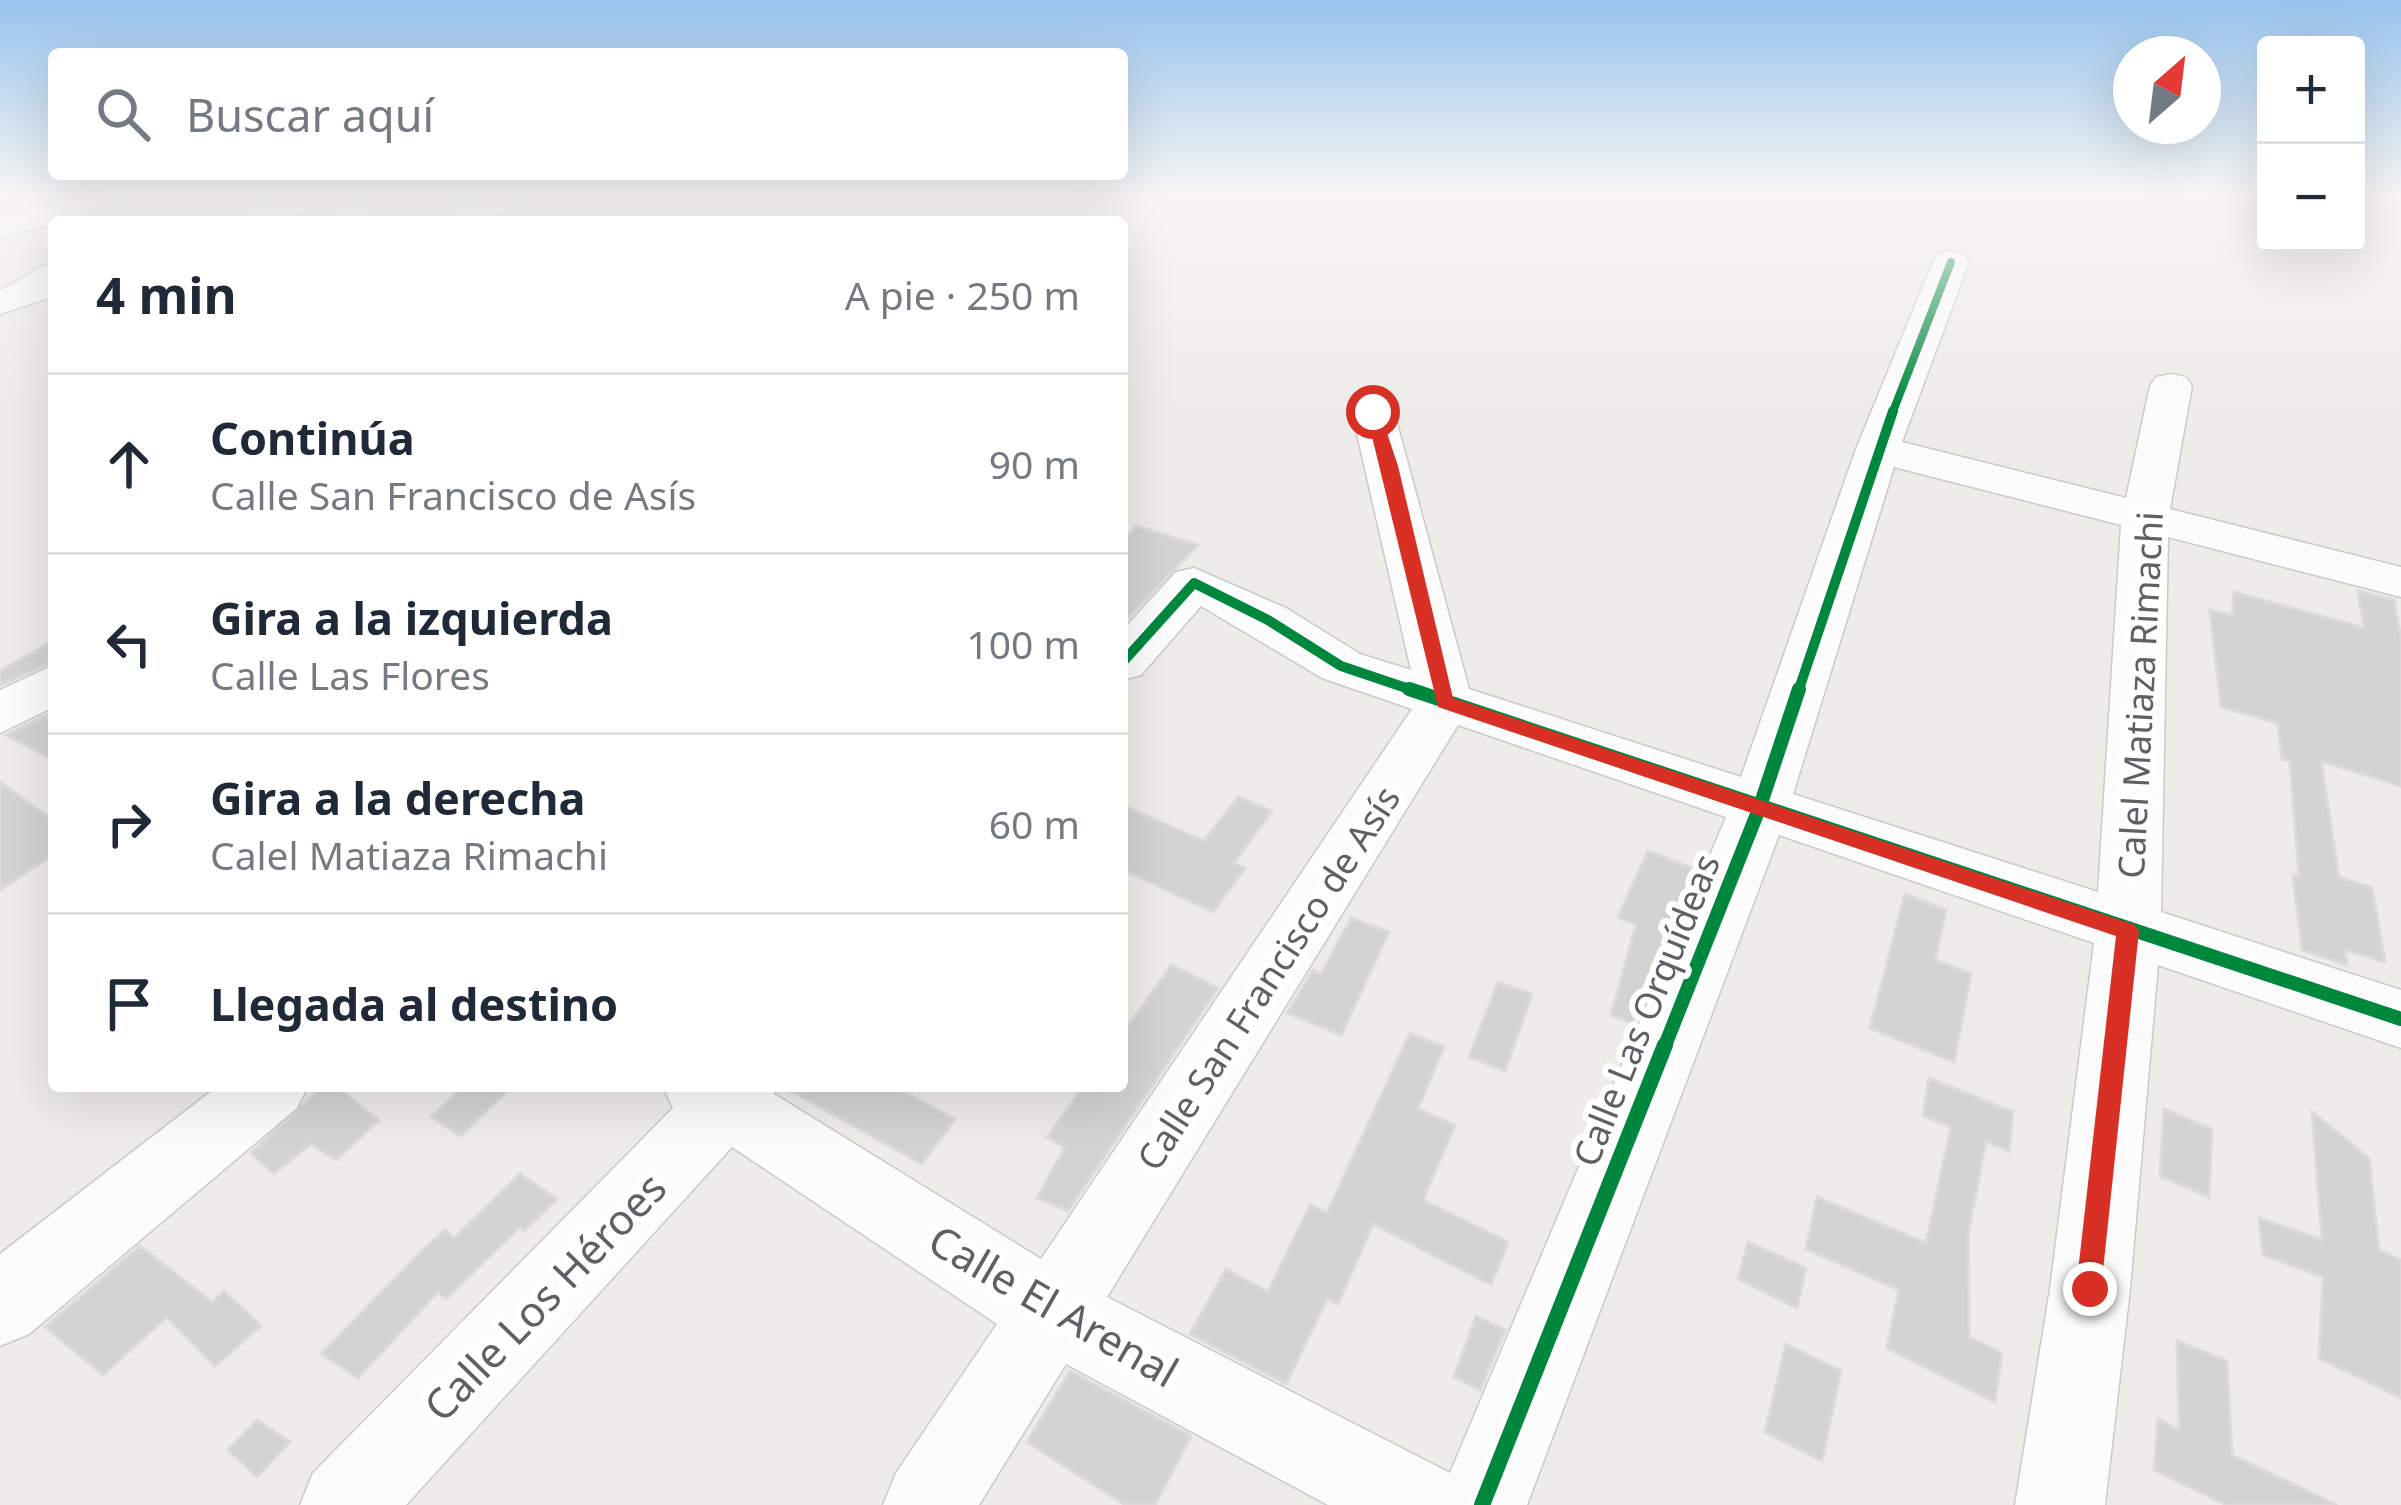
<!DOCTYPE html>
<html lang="es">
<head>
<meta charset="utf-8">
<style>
	:root { --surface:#fff; --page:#f6f6f7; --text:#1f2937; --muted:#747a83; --line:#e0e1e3 }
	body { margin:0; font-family:"Noto Sans",sans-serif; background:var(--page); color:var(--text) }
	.controls { position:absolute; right:36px; top:36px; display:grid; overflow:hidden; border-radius:12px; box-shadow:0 12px 48px #0002 }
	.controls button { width:108px; height:108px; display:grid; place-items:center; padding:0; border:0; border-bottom:3px solid var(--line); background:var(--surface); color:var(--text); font:60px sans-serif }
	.compass { position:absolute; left:2113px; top:36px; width:108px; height:108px; border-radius:50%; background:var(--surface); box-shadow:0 12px 48px #0002; rotate:28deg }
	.stop { position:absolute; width:36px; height:36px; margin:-27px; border:9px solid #d93025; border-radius:50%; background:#fff }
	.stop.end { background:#d93025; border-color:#fff; box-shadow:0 3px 12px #0008 }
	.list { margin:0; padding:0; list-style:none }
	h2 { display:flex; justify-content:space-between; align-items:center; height:156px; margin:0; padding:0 48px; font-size:51px }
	h2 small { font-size:39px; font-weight:400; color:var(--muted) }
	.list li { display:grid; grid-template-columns:78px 1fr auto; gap:36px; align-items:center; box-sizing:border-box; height:180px; padding:0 48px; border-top:3px solid var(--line) }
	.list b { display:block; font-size:45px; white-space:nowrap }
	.list p { margin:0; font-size:39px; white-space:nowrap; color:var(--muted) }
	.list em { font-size:39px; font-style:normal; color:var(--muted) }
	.icon { flex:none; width:66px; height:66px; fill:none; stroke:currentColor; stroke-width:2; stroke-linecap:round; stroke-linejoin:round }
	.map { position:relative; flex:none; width:2401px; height:1505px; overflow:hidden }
	.search { position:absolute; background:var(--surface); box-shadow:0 12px 48px #0002; left:48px; top:48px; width:1080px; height:132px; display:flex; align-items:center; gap:30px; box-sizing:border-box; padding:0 42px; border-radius:12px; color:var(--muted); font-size:45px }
	.panel { position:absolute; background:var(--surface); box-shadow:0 12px 48px #0002; left:48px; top:216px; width:1080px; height:876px; border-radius:12px }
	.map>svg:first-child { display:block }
	.building { fill:#d3d3d1; stroke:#dcdbd7; stroke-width:3 }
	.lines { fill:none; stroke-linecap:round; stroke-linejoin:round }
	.minor-casing { stroke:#c9caca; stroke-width:3 }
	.minor { fill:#fcfcfc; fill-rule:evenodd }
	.cycleway-far3-casing { stroke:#fff; stroke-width:12 }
	.cycleway-far2-casing { stroke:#fff; stroke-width:16 }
	.cycleway-far1-casing { stroke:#fff; stroke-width:21 }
	.cycleway-casing { stroke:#fff; stroke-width:24 }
	.cycleway-far3 { stroke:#00873e; stroke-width:8 }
	.cycleway-far2 { stroke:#00873e; stroke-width:10 }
	.cycleway-far1 { stroke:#00873e; stroke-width:14 }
	.cycleway { stroke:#00873e; stroke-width:16 }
	.route { fill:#d93025 }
	.labels { text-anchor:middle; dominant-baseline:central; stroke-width:12; stroke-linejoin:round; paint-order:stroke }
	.street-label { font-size:36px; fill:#5d6165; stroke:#fff }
	.near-street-label { font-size:42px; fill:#5d6165; stroke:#fff }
</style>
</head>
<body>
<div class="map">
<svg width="2401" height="1505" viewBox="0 0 2401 1505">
	<rect width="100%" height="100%" fill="#edece8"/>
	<!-- building -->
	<path class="building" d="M1136 526 1198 545 1122 624V542Z
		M2358 591 2394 600 2401 638V786L2321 761 2339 877 2372 888 2385 962 2345 950 2347 965 2302 950 2293 875 2299 877 2290 761 2282 759 2278 723 2221 707 2210 610 2232 615 2234 592 2364 628Z
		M54 640V661L0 685V671Z
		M54 712V760L6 735Z
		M0 782 54 821V854L0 890Z
		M1238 797 1272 811 1234 863 1245 868 1213 912 1122 869V805L1204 841Z
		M1648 851 1697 870 1632 1023 1611 1015 1636 925 1618 917Z
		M1905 894 1946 910 1935 960 1971 974 1954 1062 1870 1028Z
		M1351 918 1389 932 1341 1035 1287 1013 1313 970 1321 974Z
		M1172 965 1218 988 1068 1211 1037 1198 1065 1147 1047 1137 1084 1086H1122V1034Z
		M1498 982 1532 994 1505 1071 1469 1057Z
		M1410 1033 1444 1047 1418 1109 1455 1125 1423 1200 1508 1242 1491 1285 1373 1224 1338 1304 1327 1299 1286 1384 1190 1334 1226 1269 1268 1292 1310 1205 1327 1213Z
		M1929 1078 2013 1112 2009 1151 1986 1141 1968 1234 1969 1337 2002 1353 1995 1402 1887 1348 1899 1290 1806 1249 1817 1197 1926 1243 1951 1127 1923 1116Z
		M323 1086H335L379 1120 336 1160 311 1144 274 1174 251 1153Z
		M464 1086H512L461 1136 431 1117Z
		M782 1086H893L955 1119 922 1164Z
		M2164 1109 2212 1129 2209 1197 2160 1176Z
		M2312 1112 2369 1158 2379 1250 2401 1260V1398L2319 1358 2323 1277 2263 1255 2259 1218 2322 1240Z
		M520 1174 557 1199 524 1231 519 1228 446 1299 438 1292 358 1378 321 1354 426 1247 445 1230 454 1238Z
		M1748 1242 1806 1268 1797 1308 1738 1279Z
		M140 1246 212 1302 224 1291 261 1326 215 1366 167 1317 103 1375 45 1327Z
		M1476 1316 1505 1330 1480 1390 1454 1377Z
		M2177 1341 2227 1361 2232 1455 2337 1505H2227L2154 1470 2158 1419 2179 1430Z
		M1786 1344 1841 1371 1822 1461 1765 1432Z
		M1070 1371 1191 1436 1155 1505H1125L1027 1442Z
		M257 1420 290 1442 257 1477 228 1450Z"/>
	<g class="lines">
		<defs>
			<path id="minor" d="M76 197H130L126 204 0 238V218Z
				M286 197H351L389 222H347L321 208 273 222H219L224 215Z
				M485 197H534L530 204 477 222H427L432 215Z
				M1951 251 1964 254 1969 262 1902 442 2126 498 2150 386 2156 377 2171 374 2186 377 2192 386 2170 509 2401 567V597L2168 537 2161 912 2401 990V1048L2158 965 2130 1289 2105 1505H2015L2050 1289 2094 943 1779 835 1527 1505H1328L1066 1364 979 1505H883L896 1473 997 1324 732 1147 406 1505H300L313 1473 673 1108 663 1086H778L774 1094 1041 1259 1412 709 1322 678 1201 606 1141 675 1122 680V631L1176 572 1194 568 1286 608 1360 654 1411 670 1352 412 1358 403 1373 399 1388 403 1394 412 1469 689 1741 777 1856 449 1933 262 1938 254ZM1894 467 2121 525 2098 892 1793 794ZM1458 725 1726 817 1450 1473 1107 1297Z
				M54 264V293L49 298 0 314V290C20 283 34 266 54 264Z
				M54 665V707L0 733V690Z
				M218 1086H308L297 1108 29 1334 0 1346V1254Z"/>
		</defs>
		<!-- minor casing -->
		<use href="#minor" class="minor-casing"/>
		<!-- minor -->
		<use href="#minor" class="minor"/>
		<defs>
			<path id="cycleway-far3" d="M1892 414 1951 262"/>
			<path id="cycleway-far2" d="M1122 663 1194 583 1268 620 1341 666 1418 692
				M1798 692 1893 411"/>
			<path id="cycleway-far1" d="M1409 689 2401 1019
				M1664 1048 1759 809 1799 689"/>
			<path id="cycleway" d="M1482 1505 1665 1045"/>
		</defs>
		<!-- cycleway-far3 casing -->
		<use href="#cycleway-far3" class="cycleway-far3-casing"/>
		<!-- cycleway-far2 casing -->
		<use href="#cycleway-far2" class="cycleway-far2-casing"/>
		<!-- cycleway-far1 casing -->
		<use href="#cycleway-far1" class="cycleway-far1-casing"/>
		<!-- cycleway casing -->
		<use href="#cycleway" class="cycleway-casing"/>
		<!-- cycleway-far3 -->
		<use href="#cycleway-far3" class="cycleway-far3"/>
		<!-- cycleway-far2 -->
		<use href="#cycleway-far2" class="cycleway-far2"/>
		<!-- cycleway-far1 -->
		<use href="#cycleway-far1" class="cycleway-far1"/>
		<!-- cycleway -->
		<use href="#cycleway" class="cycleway"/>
	</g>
	<!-- sky -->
	<linearGradient id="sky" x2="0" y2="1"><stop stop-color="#97c3ed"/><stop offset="0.48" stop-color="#f7f6f5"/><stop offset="1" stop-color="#f7f6f5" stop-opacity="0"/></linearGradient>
	<rect width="2401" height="408" fill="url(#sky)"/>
	<!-- route -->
	<path class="route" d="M1373 408 1380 412 1398 466 1453 698 2135 925 2139 931 2100 1299 2090 1303 2080 1299 2076 1289 2116 936 1438 707 1366 412Z"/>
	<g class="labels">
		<!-- street labels -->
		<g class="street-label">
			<text transform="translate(2140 695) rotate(-87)">Calel Matiaza Rimachi</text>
			<text transform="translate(1268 978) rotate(-57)">Calle San Francisco de Asís</text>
			<text transform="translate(1646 1010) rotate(-68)">Calle Las Orquídeas</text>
		</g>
		<!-- near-street labels -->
		<g class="near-street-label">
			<text transform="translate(544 1296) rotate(-46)">Calle Los Héroes</text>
			<text transform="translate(1054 1305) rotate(30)">Calle El Arenal</text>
		</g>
	</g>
</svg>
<div class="controls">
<button>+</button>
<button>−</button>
</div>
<svg class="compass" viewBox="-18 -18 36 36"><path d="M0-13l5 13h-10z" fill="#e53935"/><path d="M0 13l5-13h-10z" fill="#747a83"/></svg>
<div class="stop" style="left:1373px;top:412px"></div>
<div class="stop end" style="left:2090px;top:1289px"></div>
<div class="search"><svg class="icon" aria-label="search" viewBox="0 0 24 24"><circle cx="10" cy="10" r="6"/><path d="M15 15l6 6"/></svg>Buscar aquí</div>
<section class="panel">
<h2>4 min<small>A pie · 250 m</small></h2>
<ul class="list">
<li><svg class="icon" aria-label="ahead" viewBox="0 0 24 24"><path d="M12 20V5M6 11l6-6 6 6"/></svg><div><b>Continúa</b><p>Calle San Francisco de Asís</p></div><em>90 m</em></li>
<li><svg class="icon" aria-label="left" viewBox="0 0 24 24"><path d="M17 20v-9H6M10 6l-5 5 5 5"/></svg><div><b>Gira a la izquierda</b><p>Calle Las Flores</p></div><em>100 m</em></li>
<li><svg class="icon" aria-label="right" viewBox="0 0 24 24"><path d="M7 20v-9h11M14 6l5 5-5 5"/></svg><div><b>Gira a la derecha</b><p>Calel Matiaza Rimachi</p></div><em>60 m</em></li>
<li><svg class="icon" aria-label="arrive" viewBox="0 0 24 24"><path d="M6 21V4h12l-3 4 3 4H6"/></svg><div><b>Llegada al destino</b></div></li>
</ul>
</section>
</div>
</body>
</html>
